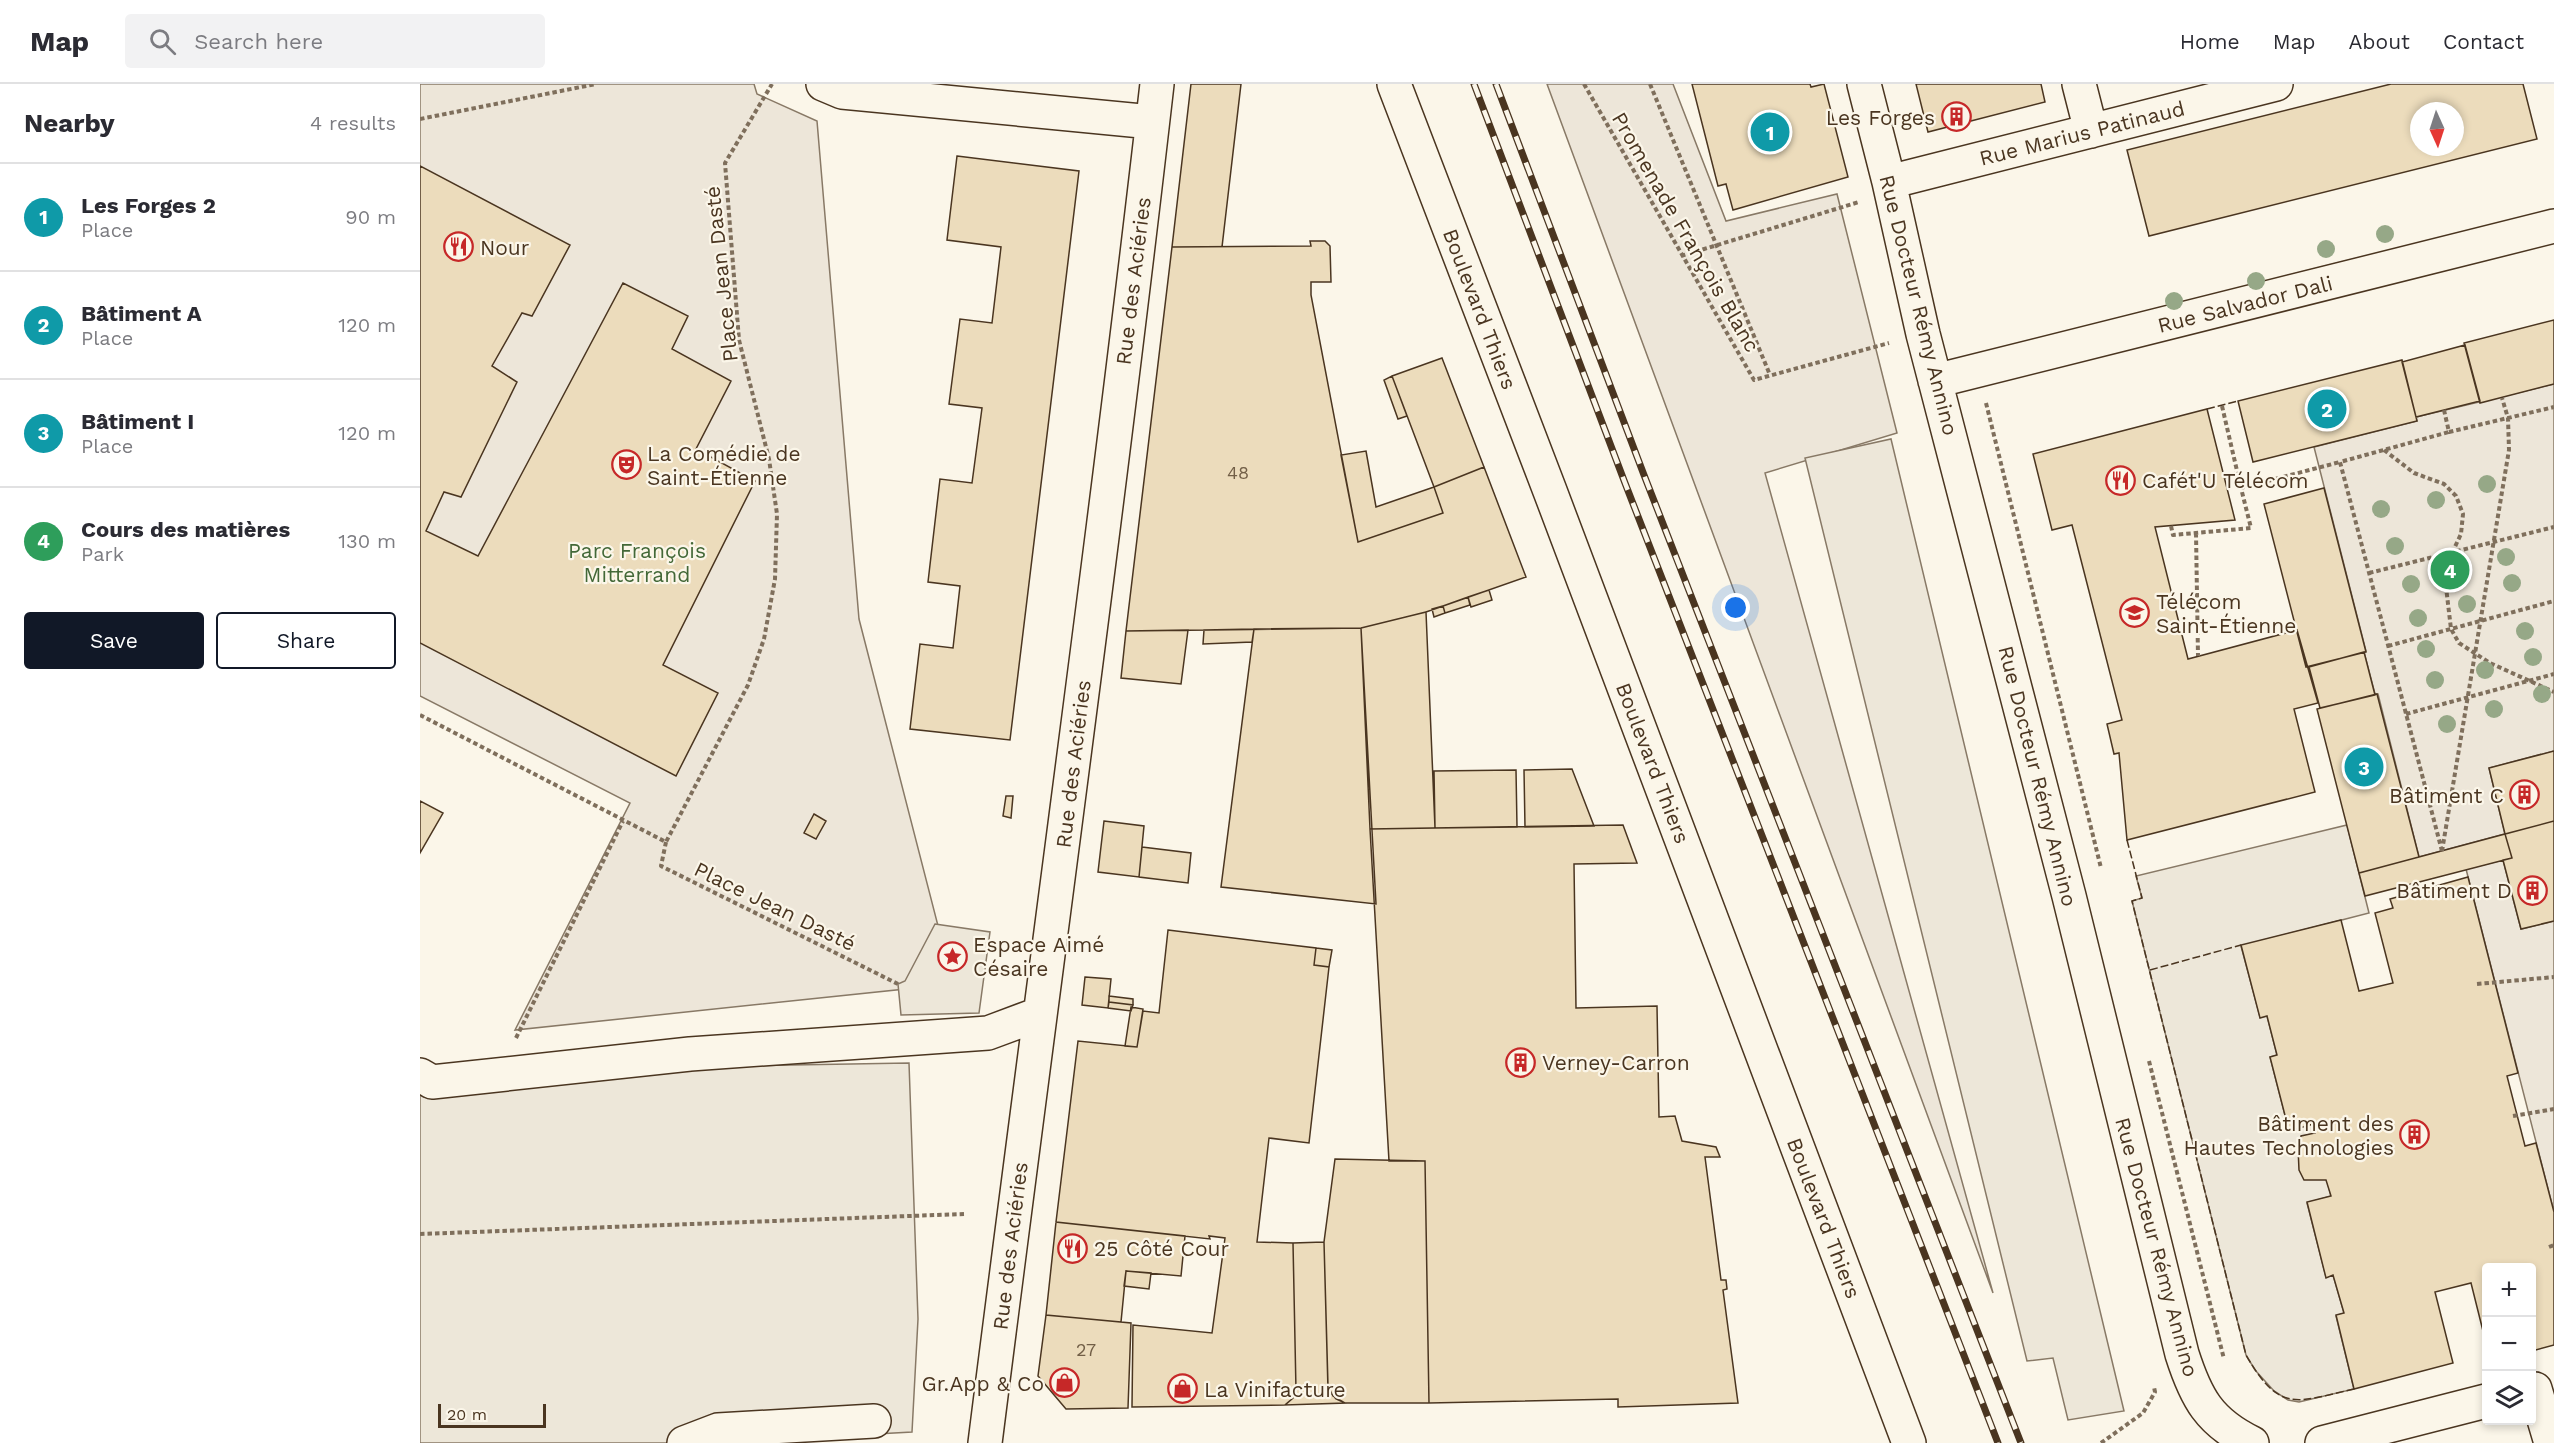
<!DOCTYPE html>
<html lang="en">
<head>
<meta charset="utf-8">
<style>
	:root { --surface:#fff; --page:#f2f2f3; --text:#2b2b33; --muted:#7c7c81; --line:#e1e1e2; --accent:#111827 }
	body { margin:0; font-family:"Work Sans",sans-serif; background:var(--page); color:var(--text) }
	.controls { position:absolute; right:18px; bottom:18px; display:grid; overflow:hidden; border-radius:6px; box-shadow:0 3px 9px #0003 }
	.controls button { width:54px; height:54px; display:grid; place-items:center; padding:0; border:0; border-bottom:2px solid var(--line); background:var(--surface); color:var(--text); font:30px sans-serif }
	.compass { position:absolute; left:1990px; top:18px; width:54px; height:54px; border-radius:50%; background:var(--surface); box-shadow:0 3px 9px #0003; rotate:177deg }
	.scale { position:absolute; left:18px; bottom:15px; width:108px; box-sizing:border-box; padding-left:6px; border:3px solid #4a3520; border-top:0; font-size:16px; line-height:21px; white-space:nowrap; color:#4a3520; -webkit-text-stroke:4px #fbf6e9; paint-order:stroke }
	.you { position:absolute; left:1316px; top:524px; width:21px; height:21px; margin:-15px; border:4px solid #fff; border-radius:50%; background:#1a73e8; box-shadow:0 0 0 9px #1a73e833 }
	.badge { display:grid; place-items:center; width:39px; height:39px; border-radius:50%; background:var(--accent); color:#fff; font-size:20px; font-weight:700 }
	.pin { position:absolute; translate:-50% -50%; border:3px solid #fff; box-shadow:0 2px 6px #0006 }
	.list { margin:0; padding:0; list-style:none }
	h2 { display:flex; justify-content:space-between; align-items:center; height:78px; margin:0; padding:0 24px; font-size:26px }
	h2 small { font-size:20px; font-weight:400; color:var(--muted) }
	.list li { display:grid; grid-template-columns:39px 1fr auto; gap:18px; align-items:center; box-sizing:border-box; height:108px; padding:0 24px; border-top:2px solid var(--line) }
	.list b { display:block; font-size:22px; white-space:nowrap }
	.list p { margin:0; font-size:20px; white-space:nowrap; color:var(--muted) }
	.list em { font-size:20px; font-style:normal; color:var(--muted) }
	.actions { display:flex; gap:12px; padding:18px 24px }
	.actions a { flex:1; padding:14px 0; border:2px solid var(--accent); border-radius:6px; text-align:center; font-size:21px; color:var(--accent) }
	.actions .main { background:var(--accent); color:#fff }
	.icon { flex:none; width:33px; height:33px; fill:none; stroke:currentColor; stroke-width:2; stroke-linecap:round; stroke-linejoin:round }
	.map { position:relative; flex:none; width:2134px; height:1359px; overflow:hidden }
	header { display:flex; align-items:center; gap:36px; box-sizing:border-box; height:84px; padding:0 30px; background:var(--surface); border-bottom:2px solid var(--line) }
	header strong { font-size:28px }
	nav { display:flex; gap:33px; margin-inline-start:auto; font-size:21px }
	.search { width:420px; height:54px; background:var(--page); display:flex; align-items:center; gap:15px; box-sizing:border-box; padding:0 21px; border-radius:6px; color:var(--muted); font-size:22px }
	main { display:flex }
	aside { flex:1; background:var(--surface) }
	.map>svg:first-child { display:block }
	.green { fill:#ede6d9; stroke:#887966; stroke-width:1.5 }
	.parking { fill:#ede7d9; stroke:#887966; stroke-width:1.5 }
	.building { fill:#ecdcbc; stroke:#4a3520; stroke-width:1.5; fill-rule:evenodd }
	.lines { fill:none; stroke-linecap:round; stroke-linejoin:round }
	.minor-casing { stroke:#4a3520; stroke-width:36 }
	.major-casing { stroke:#4a3520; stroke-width:36 }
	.path { stroke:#7f6f5c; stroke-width:4; stroke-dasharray:4.5 3; stroke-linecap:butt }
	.minor { stroke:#fbf6e9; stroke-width:33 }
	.major { stroke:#fbf6e9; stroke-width:33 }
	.rail-casing { stroke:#4a3520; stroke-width:7 }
	.rail { stroke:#fbf6e9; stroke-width:4.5; stroke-dasharray:14; stroke-linecap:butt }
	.fence { stroke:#4a3520; stroke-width:1.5; stroke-dasharray:8 3; stroke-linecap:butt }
	.tree { fill:#96a887 }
	.labels { text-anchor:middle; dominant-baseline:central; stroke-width:4.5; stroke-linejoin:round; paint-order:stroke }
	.number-label { font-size:18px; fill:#725f47 }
	.poi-label { font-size:21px; fill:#4a3520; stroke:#fbf6e9; text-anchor:start }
	.street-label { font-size:21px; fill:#4a3520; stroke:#fbf6e9 }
	.park-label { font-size:21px; fill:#436837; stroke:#fbf6e9 }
</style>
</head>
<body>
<header>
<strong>Map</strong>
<div class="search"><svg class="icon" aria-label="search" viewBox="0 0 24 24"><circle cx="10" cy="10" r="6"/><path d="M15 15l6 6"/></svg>Search here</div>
<nav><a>Home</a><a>Map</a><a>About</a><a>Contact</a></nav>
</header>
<main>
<aside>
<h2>Nearby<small>4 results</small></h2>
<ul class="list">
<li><span class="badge" style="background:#0f9aa8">1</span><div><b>Les Forges 2</b><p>Place</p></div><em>90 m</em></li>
<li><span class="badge" style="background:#0f9aa8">2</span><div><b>Bâtiment A</b><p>Place</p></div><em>120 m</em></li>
<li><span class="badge" style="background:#0f9aa8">3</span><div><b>Bâtiment I</b><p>Place</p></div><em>120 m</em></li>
<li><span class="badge" style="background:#2e9e5b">4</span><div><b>Cours des matières</b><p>Park</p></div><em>130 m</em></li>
</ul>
<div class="actions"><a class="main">Save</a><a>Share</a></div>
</aside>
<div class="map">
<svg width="2134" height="1359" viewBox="0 0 2134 1359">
	<rect width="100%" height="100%" fill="#fbf6e9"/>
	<!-- green -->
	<path class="green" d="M0 0H334L337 10 397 37 439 535 533 900 95 946 210 719 0 612Z
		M1127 0H1253L1306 137 1417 110 1477 349 1345 389 1573 1209Z
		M2134 300V667L2069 684 2085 750 1999 773 1958 610H1955L1944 568 1946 567 1894 363 1997 337 1996 333Z
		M2083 776 2101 845 2134 837V1128L2046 785Z"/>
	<!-- parking -->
	<path class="parking" d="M1471 355 1704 1327 1648 1336 1633 1274 1607 1277 1385 374Z
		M1927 741 1949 829 1821 862 1840 933 1847 932 1857 971 1850 973 1869 1047 1893 1040 1911 1112 1887 1119 1906 1193 1913 1191 1924 1229 1916 1232 1934 1305 1879 1318 1868 1316 1854 1307 1835 1286 1826 1271 1712 817 1722 814 1716 792Z
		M515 840 570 848 559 929 481 931 478 900 485 897Z
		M489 979 498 1235 492 1348 327 1357 321 1359H0V1011L4 1013 310 982Z"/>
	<!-- building -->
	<path class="building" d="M771 0H821L802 163H752Z
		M1272 0H1390L1391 3 1404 0 1428 93 1313 126 1306 100 1298 102Z
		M1496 0H1621L1625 18 1508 48Z
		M1971 0H2103L2117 55 1729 152 1707 66ZM1999 27H2035V63H1999Z
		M537 72 659 87 590 656 490 645 500 560 533 564 540 502 508 498 520 395 552 399 562 324 529 320 540 235 572 239 581 163 527 156Z
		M0 82 150 161 112 232 102 229 72 282 97 298 41 413 24 408 6 447 58 472 203 199 268 232 252 265 311 297 276 365 335 397 243 581 298 609 256 692 0 559Z
		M890 157H905L910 162 911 198H891V211L938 458 1023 429 1014 403 1064 383 1106 493 1006 528 941 544 706 547 752 163 891 162Z
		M2134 236V300L2060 319 2044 259Z
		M2045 261 2060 317 1996 333 1982 278Z
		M1022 274 1064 383 1014 403 972 292Z
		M1982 276 1997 337 1833 378 1818 317Z
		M972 292 987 332 978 335 964 296Z
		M1787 325 1815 436 1735 443 1768 575 1877 546 1898 619 1874 625 1895 708 1707 756 1699 669 1694 670 1687 640 1702 636 1652 441 1632 446 1613 370Z
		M946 367 956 423 1014 403 1023 429 938 458 921 371Z
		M1904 404 1946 568 1886 583 1844 420Z
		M1069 506 1072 516 1051 523 1048 513Z
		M1048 513 1050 521 1025 529 1023 522Z
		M1023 522 1025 529 1014 533 1012 525Z
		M1006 528 1015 744 950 745 941 544Z
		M941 544 956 820 801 803 834 545Z
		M834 545 832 558 783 560 784 546Z
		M768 546 761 600 701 594 706 547Z
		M1944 568 1955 611 1900 624 1889 583Z
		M1957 610 1999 773 1939 789 1897 625Z
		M2134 667V737L2085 750 2069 684Z
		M1152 685 1174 742 1105 743 1104 686Z
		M1096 686 1097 743 1015 744 1014 687Z
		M586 712H593L591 734 583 732Z
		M0 717 23 729 0 769Z
		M394 730 406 737 396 755 384 749Z
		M684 737 724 742 719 793 678 788Z
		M2134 737V837L2101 845 2083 776 2092 774 2085 750Z
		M1203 741 1217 779 1154 780 1156 924 1237 922 1239 1033 1255 1032 1262 1057 1296 1063 1300 1073H1285L1301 1196H1306L1307 1205 1303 1206 1318 1319 1198 1323V1315L1009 1319 1005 1077H969L950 745Z
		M2085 750 2092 774 1945 812 1939 789Z
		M722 763 771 769 768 799 719 793Z
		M2048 793 2098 989 2087 992 2105 1062 2116 1059 2134 1128V1261L2112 1267V1184H2066V1259L2051 1199 2015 1208 2033 1279 1934 1305 1916 1231 1924 1229 1913 1191 1906 1194 1887 1118 1911 1112 1906 1096H1884L1879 1086 1878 1063 1881 1052 1895 1049 1893 1040 1869 1047 1850 973 1857 971 1847 932 1840 934 1821 861 1921 836 1939 907 1973 899 1955 829 1973 824 1970 815Z
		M748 846 896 864 894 881 909 883 889 1059 849 1054 837 1158 873 1159 876 1306 873 1314 865 1321 712 1323 713 1241 792 1249 805 1154 789 1152 790 1155 636 1138 658 957 717 963 723 927 739 929Z
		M896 864 912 866 909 883 894 881Z
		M665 893 691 895 688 924 662 921Z
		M689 912 713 915V921L689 918Z
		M689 918 713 921 711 927 688 924Z
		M711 923 723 925 717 963 705 962Z
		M915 1075 1005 1077 1009 1319H925L916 1315 908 1306 904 1158Z
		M636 1138 765 1152 761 1192 706 1187 701 1238 626 1231Z
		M904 1158 908 1302 913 1312 925 1319 865 1321 873 1314 876 1306 873 1159Z
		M706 1187 731 1189 729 1205 704 1202Z
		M626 1231 711 1239 708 1324 646 1325 618 1292Z"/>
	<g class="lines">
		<defs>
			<path id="minor" d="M403 0 422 8 732 38
				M1444 0 1469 98 1503 250 1649 812 1762 1270C1776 1314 1789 1338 1832 1359
				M1659 0 1671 47
				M1469 98 1856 0
				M1515 297 2134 142
				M0 991 12 998 270 970 568 949 619 930
				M2112 1305H2115L2131 1359
				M264 1359 298 1346 454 1337
				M565 1359C622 906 685 454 737 0
				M1902 1359 2066 1317"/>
			<path id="major" d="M974 0 1130 407 1489 1359"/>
		</defs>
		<!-- minor casing -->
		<use href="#minor" class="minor-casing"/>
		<!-- major casing -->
		<use href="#major" class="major-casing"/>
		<!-- path -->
		<path class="path" d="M1164 0 1334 296 1469 259
			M1230 0 1350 291
			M0 35 176 0
			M1261 172 1439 118
			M1566 319 1681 784
			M1802 322 1821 404
			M2024 326 2029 348 2134 323
			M1964 366 1994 389 2024 400 2036 412 2043 430 2041 450 2032 469 2026 503 2031 545 2039 559 2070 579 2134 608
			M1804 393 1818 389
			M1751 442 1753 451 1831 444 1821 404 1920 378
			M1776 449 1778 572
			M1949 489 2134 443
			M1968 562 2134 517
			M1986 630 2134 590
			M0 631 246 758 328 601 344 555 355 495 357 430 349 375 319 256 305 79 352 0
			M246 758 241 782 478 900
			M2022 767 1920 378 2029 348
			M2022 767 2089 366 2088 334 2082 314
			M2057 900 2134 893
			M96 954 203 737
			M1729 977 1804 1275
			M2093 1032 2134 1025
			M0 1150 544 1130
			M2129 1163 2134 1161
			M1681 1359 1723 1329 1735 1308 1734 1303"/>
		<!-- minor -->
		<use href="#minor" class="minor"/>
		<!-- major -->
		<use href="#major" class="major"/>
		<defs>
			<path id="rail" d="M1054 0 1205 399 1578 1359
				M1076 0 1224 391 1601 1359"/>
		</defs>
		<!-- rail casing -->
		<use href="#rail" class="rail-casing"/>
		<!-- rail -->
		<use href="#rail" class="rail"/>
		<!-- fence -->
		<path class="fence" d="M1787 325 1818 317
			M1707 756 1722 814 1712 817 1826 1271C1860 1330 1876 1318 1934 1305
			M1730 886 1821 861"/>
	</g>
	<!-- trees -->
	<g class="tree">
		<circle cx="1965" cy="150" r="9"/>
		<circle cx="1906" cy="165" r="9"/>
		<circle cx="1836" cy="197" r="9"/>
		<circle cx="1754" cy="217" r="9"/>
		<circle cx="2067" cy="400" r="9"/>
		<circle cx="2016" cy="416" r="9"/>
		<circle cx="1961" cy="425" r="9"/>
		<circle cx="1975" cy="462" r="9"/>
		<circle cx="2086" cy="473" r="9"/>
		<circle cx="2039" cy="479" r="9"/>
		<circle cx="2092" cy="499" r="9"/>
		<circle cx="1991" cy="500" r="9"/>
		<circle cx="2047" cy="520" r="9"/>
		<circle cx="1998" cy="534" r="9"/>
		<circle cx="2105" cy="547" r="9"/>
		<circle cx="2006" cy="565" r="9"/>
		<circle cx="2113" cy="573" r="9"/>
		<circle cx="2065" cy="586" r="9"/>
		<circle cx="2015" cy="596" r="9"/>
		<circle cx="2122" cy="610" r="9"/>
		<circle cx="2074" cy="625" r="9"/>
		<circle cx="2027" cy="640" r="9"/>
	</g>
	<!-- icons -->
	<defs>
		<symbol id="building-ring" viewBox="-11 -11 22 22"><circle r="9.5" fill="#fbf6e9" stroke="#c62828" stroke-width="1.5"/><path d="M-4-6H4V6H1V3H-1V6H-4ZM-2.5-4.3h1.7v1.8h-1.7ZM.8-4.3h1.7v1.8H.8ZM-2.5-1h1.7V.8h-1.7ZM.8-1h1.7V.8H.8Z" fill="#c62828"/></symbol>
		<symbol id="restaurant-ring" viewBox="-11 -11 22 22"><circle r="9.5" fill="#fbf6e9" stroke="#c62828" stroke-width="1.5"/><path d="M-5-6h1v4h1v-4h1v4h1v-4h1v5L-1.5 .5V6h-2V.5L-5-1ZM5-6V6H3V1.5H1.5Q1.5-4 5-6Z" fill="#c62828"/></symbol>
		<symbol id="theatre-ring" viewBox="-11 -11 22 22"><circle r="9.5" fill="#fbf6e9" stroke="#c62828" stroke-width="1.5"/><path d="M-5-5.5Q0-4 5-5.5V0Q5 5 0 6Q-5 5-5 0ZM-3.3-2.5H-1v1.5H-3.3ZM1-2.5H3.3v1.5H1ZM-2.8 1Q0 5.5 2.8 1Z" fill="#c62828"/></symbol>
		<symbol id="university-ring" viewBox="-11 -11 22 22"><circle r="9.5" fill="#fbf6e9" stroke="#c62828" stroke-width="1.5"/><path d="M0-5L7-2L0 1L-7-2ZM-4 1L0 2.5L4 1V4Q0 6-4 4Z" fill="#c62828"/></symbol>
		<symbol id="sight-ring" viewBox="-11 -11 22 22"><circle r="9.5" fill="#fbf6e9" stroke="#c62828" stroke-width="1.5"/><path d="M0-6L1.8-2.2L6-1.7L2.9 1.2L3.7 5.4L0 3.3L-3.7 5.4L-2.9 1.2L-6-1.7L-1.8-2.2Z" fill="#c62828"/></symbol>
		<symbol id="shop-ring" viewBox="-11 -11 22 22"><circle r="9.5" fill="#fbf6e9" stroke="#c62828" stroke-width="1.5"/><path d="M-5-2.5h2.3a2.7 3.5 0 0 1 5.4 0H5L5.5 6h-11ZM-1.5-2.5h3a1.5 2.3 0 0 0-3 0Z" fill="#c62828"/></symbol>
	</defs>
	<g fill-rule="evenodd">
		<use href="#building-ring" x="1520" y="16" width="33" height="33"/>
		<use href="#restaurant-ring" x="22" y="146" width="33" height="33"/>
		<use href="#theatre-ring" x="190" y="364" width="33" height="33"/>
		<use href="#restaurant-ring" x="1684" y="380" width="33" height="33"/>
		<use href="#university-ring" x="1698" y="512" width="33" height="33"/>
		<use href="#building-ring" x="2088" y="694" width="33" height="33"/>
		<use href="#building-ring" x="2096" y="790" width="33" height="33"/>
		<use href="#sight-ring" x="516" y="856" width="33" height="33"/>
		<use href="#building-ring" x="1084" y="962" width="33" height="33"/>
		<use href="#building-ring" x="1978" y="1034" width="33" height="33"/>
		<use href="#restaurant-ring" x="636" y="1148" width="33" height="33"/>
		<use href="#shop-ring" x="628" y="1282" width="33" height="33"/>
		<use href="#shop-ring" x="746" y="1288" width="33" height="33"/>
	</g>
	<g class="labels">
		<!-- number labels -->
		<g class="number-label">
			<text x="818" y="388">48</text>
			<text x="666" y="1265">27</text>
		</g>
		<!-- poi labels -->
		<g class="poi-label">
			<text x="1515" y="33" text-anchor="end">Les Forges</text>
			<text x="60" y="163">Nour</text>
			<text x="227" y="369">La Comédie de<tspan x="227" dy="24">Saint-Étienne</tspan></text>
			<text x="1722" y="396">Cafét'U Télécom</text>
			<text x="1736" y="517">Télécom<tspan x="1736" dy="24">Saint-Étienne</tspan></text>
			<text x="2084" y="711" text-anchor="end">Bâtiment C</text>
			<text x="2092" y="806" text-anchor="end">Bâtiment D</text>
			<text x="553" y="860">Espace Aimé<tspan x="553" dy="24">Césaire</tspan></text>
			<text x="1122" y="978">Verney-Carron</text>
			<text x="1974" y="1039" text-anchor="end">Bâtiment des<tspan x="1974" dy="24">Hautes Technologies</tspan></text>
			<text x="674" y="1164">25 Côté Cour</text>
			<text x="624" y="1299" text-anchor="end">Gr.App &amp; Co</text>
			<text x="784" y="1305">La Vinifacture</text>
		</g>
		<!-- street labels -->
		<g class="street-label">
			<text transform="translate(1662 49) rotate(-14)">Rue Marius Patinaud</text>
			<text transform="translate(1266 148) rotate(60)">Promenade François Blanc</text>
			<text transform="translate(301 190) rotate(-96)">Place Jean Dasté</text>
			<text transform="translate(713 197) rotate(-83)">Rue des Aciéries</text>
			<text transform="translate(1825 220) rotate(-14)">Rue Salvador Dali</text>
			<text transform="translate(1499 221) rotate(76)">Rue Docteur Rémy Annino</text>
			<text transform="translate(1060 225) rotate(69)">Boulevard Thiers</text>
			<text transform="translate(1233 679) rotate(69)">Boulevard Thiers</text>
			<text transform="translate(653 680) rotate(-83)">Rue des Aciéries</text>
			<text transform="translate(1618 692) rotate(76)">Rue Docteur Rémy Annino</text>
			<text transform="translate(355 822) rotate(26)">Place Jean Dasté</text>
			<text transform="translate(1404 1134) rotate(69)">Boulevard Thiers</text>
			<text transform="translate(590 1162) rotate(-83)">Rue des Aciéries</text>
			<text transform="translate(1737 1163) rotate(75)">Rue Docteur Rémy Annino</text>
		</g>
		<!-- park labels -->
		<g class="park-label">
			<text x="217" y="466">Parc François<tspan x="217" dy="24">Mitterrand</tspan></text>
		</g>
	</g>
</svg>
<div class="controls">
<button>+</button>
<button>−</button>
<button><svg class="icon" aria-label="layers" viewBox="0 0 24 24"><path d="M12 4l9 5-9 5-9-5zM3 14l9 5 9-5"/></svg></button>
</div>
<svg class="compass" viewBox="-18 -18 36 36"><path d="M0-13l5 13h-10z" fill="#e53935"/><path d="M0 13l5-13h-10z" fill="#7c7c81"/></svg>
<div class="scale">20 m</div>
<div class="you"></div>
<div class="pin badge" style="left:1350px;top:48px;background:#0f9aa8">1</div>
<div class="pin badge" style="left:1907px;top:325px;background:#0f9aa8">2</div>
<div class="pin badge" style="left:1944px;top:683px;background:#0f9aa8">3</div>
<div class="pin badge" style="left:2030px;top:486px;background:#2e9e5b">4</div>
</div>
</main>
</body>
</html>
